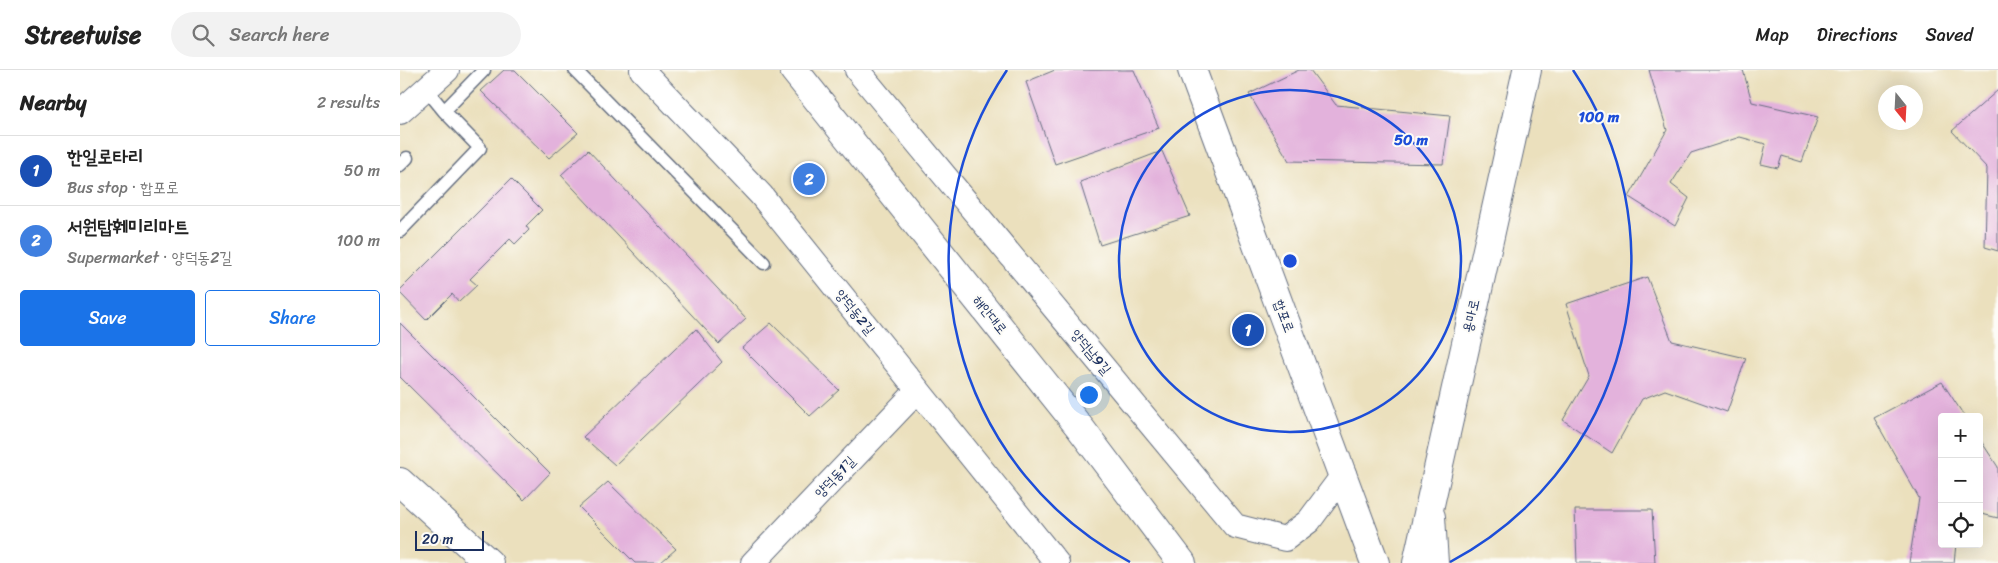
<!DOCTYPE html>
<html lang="en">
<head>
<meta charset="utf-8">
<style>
	:root { --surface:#fff; --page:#f2f2f2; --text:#222; --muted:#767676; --line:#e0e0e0; --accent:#1a73e8 }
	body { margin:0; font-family:Sriracha,"Poor Story",sans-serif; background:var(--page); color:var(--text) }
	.controls { position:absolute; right:15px; bottom:15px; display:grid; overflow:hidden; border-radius:5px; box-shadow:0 5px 20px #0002 }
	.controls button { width:45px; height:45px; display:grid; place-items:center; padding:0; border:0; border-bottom:1px solid var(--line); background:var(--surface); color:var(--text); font:25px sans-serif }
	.compass { position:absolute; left:1478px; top:15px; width:45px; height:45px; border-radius:50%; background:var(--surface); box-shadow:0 5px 20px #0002; rotate:162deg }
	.scale { position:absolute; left:15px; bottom:12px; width:69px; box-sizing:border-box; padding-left:5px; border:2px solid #1b2f5e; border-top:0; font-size:14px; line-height:18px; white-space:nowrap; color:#1b2f5e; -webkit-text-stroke:4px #fdfcf7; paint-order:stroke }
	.you { position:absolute; left:688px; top:324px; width:18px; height:18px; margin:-12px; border:4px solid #fff; border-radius:50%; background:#1a73e8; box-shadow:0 0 0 8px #1a73e833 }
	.badge { display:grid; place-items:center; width:32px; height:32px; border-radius:50%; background:var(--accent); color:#fff; font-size:16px; font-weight:700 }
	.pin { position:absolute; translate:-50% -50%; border:2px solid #fff; box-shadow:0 1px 5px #0006 }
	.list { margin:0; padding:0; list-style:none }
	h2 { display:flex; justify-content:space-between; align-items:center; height:65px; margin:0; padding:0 20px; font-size:21px }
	h2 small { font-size:16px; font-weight:400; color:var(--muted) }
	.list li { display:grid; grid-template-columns:32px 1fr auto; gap:15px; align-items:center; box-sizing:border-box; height:70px; padding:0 20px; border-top:1px solid var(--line) }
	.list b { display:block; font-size:19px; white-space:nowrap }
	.list p { margin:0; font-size:16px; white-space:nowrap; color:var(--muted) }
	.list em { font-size:16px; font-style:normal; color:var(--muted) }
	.actions { display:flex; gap:10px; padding:15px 20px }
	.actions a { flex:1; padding:11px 0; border:1px solid var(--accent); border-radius:5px; text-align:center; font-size:18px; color:var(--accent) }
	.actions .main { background:var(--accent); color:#fff }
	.icon { flex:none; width:28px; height:28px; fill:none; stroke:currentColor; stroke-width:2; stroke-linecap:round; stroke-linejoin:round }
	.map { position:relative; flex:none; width:1598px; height:493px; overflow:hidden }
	header { display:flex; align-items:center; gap:30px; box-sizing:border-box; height:70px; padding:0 25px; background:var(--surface); border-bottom:1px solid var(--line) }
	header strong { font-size:24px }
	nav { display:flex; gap:28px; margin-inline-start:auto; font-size:18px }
	.search { width:350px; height:45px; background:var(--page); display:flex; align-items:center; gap:12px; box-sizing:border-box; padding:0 18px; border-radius:28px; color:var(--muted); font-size:19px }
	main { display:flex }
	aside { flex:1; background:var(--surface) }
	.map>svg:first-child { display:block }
	.building { fill:#e3b2dc }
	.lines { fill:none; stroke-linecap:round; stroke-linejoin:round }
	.service-casing { stroke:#646d7f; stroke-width:15 }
	.minor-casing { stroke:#646d7f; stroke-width:26 }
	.tertiary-casing { stroke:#646d7f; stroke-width:30 }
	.secondary-casing { stroke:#646d7f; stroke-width:30 }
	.primary-casing { stroke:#646d7f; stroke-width:30 }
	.service { stroke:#fff; stroke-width:12 }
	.minor { stroke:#fff; stroke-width:24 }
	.tertiary { stroke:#fff; stroke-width:28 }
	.secondary { stroke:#fff; stroke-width:28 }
	.primary { stroke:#fff; stroke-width:28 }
	.ring { fill:none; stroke:#1d4ed8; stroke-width:2.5 }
	.labels { text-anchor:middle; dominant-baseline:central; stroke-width:4; stroke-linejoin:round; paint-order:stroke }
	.street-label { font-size:14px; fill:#1b2f5e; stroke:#fdfcf7 }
	.centre { fill:#1d4ed8; stroke:#fdfcf7; stroke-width:2.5 }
	.ring-label { font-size:15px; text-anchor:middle; font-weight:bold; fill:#1d4ed8; stroke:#fdfcf7; stroke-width:4; stroke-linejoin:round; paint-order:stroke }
</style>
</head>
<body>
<header>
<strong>Streetwise</strong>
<div class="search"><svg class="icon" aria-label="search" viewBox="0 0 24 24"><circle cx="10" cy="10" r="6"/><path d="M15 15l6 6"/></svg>Search here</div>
<nav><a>Map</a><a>Directions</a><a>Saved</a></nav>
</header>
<main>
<aside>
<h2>Nearby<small>2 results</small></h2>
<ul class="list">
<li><span class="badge" style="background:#1a4fb4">1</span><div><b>한일로타리</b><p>Bus stop · 합포로</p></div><em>50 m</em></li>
<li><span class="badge" style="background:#3f7fe0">2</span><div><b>서원탑훼미리마트</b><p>Supermarket · 양덕동2길</p></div><em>100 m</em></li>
</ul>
<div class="actions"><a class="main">Save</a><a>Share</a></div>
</aside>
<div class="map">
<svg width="1598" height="493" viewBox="0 0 1598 493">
	<rect width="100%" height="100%" fill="#fdfcf7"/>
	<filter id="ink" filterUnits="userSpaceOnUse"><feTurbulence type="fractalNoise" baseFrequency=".02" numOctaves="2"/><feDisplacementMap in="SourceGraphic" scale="10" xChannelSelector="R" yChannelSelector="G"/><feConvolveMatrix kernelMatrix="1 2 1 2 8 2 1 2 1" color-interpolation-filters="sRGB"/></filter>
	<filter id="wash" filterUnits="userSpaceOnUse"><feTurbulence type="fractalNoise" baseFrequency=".0096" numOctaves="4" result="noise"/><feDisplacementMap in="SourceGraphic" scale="20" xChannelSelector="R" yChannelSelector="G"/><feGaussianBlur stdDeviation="1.12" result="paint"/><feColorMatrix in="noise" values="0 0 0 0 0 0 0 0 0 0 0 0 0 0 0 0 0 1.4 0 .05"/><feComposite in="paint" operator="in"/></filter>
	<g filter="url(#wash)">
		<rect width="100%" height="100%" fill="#ebe0bd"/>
		<g id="blocks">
			<!-- building -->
			<path class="building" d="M104 0H115L178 63 149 88 81 21Z
				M655 0H734L759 58 655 94 626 12Z
				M899 0H910L936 35 1050 46 1043 94 889 91 849 24Z
				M1249 0H1343L1352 32 1418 47 1402 92 1382 86 1378 98 1361 94 1366 74 1340 67 1291 83 1271 114 1289 128 1275 156 1229 127 1267 60Z
				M1598 20V181L1585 177 1587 98 1552 61Z
				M188 80 346 249 319 274 161 105Z
				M762 81 790 146 700 175 680 112Z
				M111 109 142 140 126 156 129 160 115 174 110 169 70 209 77 215 59 232 52 224 26 250 0 223V220Z
				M1247 207 1272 271 1346 288 1327 342 1265 320 1242 329 1212 383 1163 350 1189 306 1166 234Z
				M0 253 150 403 124 430 0 307Z
				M371 253 439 320 410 346 342 278Z
				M296 259 322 292 215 395 183 367Z
				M1542 312 1565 347H1542V474H1556L1554 493H1509L1519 428 1474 348Z
				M1579 368 1598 397V448L1582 444 1579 445Z
				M208 412 276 479 260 493H235L179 437Z
				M1175 440H1252L1255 493H1177Z"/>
		</g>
	</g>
	<g filter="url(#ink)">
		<use href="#blocks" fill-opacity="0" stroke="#646d7f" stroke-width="1"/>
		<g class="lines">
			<defs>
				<path id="service" d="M175 0 364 193
					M44 41 84 0
					M0 95 7 88
					M0 161 80 78 44 41 26 19"/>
				<path id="minor" d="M242 0 361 125 657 493
					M457 0 835 456 885 469 909 451 944 404
					M0 42 47 0
					M353 493 518 320"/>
				<path id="tertiary" d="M1031 447 1034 493"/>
				<path id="secondary" d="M792 0 975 493
					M0 412 89 493
					M1017 493 1127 0"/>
				<path id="primary" d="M394 0 681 359 782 493"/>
			</defs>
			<!-- service casing -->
			<use href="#service" class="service-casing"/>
			<!-- minor casing -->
			<use href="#minor" class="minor-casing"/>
			<!-- tertiary casing -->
			<use href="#tertiary" class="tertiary-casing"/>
			<!-- secondary casing -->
			<use href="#secondary" class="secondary-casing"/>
			<!-- primary casing -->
			<use href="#primary" class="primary-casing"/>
			<!-- service -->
			<use href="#service" class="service"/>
			<!-- minor -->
			<use href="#minor" class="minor"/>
			<!-- tertiary -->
			<use href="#tertiary" class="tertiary"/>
			<!-- secondary -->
			<use href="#secondary" class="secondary"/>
			<!-- primary -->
			<use href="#primary" class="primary"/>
		</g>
	</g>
	<!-- distance rings -->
	<g class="ring">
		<circle cx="890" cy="191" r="171"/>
		<path d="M730 492A341 341 0 0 1 607 0M1173 0A341 341 0 0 1 1050 492"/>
	</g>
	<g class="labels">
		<!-- street labels -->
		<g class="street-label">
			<text transform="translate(455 242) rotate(51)">양덕동2길</text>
			<text transform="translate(590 245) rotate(51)">해안대로</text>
			<text transform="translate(884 246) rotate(69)">합포로</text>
			<text transform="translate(1071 246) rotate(-77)">용마로</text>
			<text transform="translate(691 282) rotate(50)">양덕남9길</text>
			<text transform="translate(435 407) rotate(-46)">양덕동1길</text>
		</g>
	</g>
	<circle cx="890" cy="191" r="8" class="centre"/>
	<g class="ring-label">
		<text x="1199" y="52">100 m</text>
		<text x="1011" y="75">50 m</text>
	</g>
</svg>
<div class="controls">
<button>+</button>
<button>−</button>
<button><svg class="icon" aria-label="locate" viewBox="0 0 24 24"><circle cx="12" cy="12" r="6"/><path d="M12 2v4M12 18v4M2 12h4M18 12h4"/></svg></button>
</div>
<svg class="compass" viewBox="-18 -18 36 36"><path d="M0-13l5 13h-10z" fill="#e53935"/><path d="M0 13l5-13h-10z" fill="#767676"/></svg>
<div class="scale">20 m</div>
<div class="you"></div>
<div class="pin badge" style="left:848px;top:260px;background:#1a4fb4">1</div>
<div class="pin badge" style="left:409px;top:109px;background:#3f7fe0">2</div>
</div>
</main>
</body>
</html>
